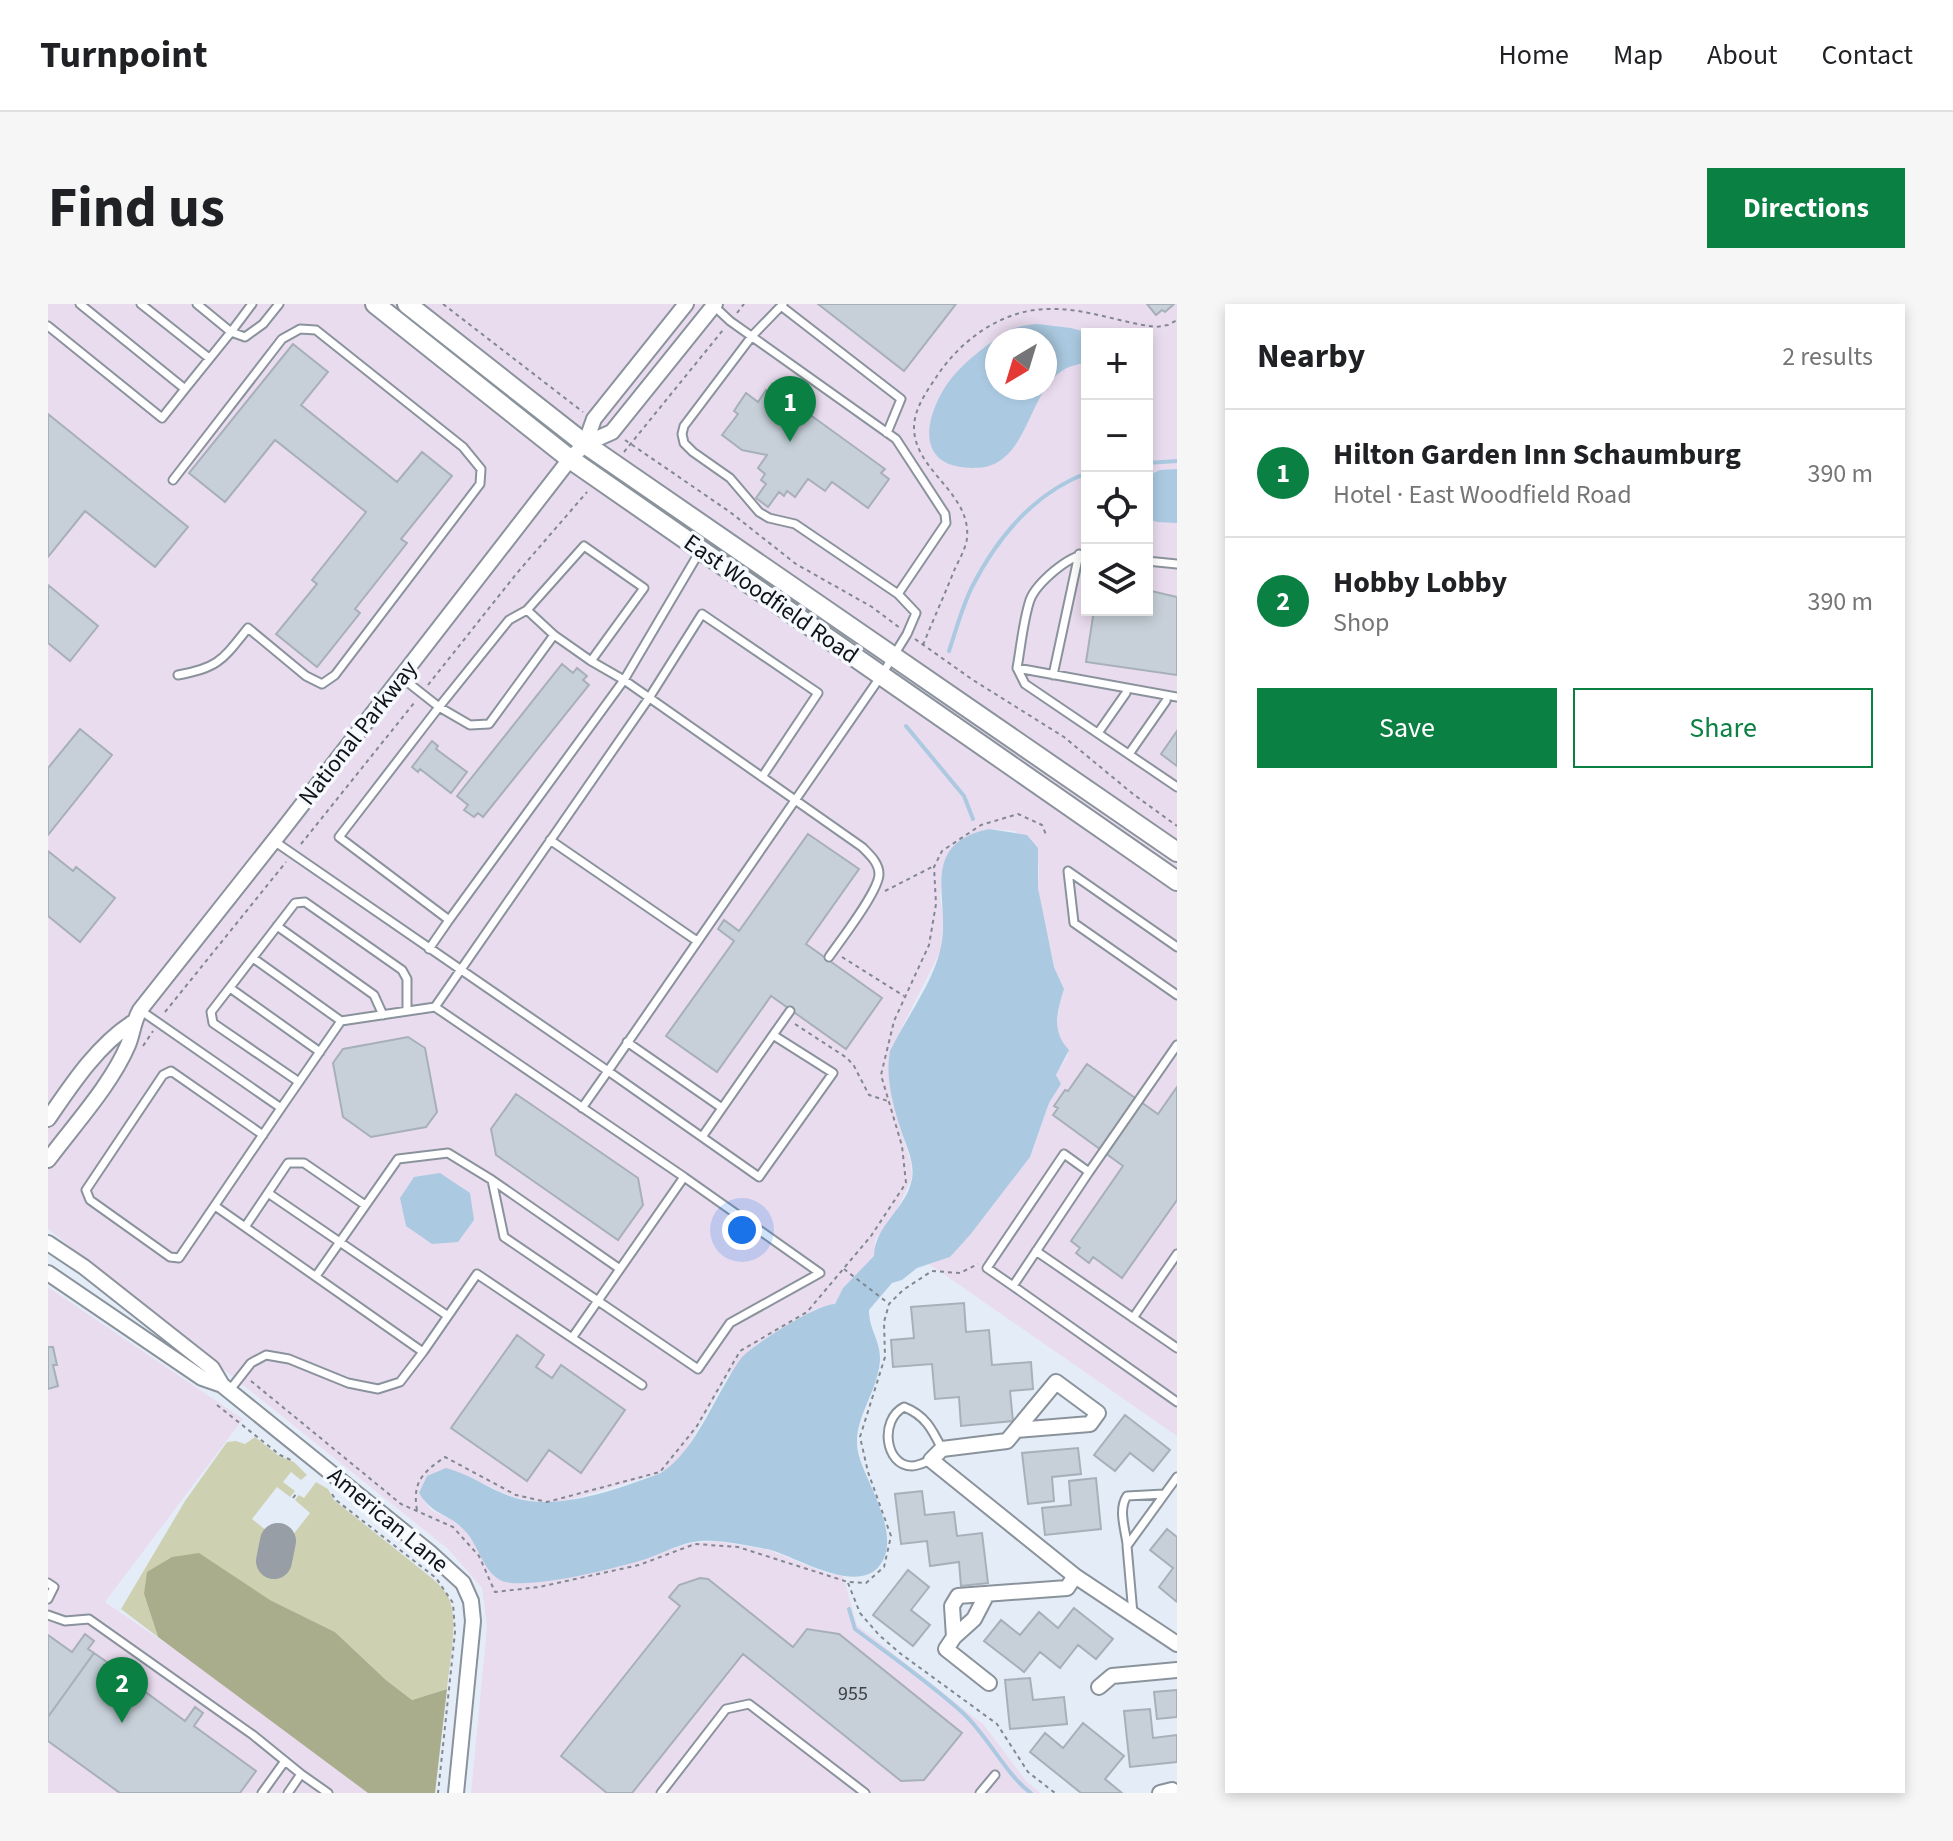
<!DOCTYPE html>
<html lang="en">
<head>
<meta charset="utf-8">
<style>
	:root { --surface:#fff; --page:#f6f6f6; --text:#202124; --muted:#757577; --line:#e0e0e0; --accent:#0b8043 }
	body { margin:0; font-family:"Source Sans 3",sans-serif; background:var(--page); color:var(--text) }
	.controls { position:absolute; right:24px; top:24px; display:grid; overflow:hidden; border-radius:0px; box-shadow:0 4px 12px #0003 }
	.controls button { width:72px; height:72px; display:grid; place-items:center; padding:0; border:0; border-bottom:2px solid var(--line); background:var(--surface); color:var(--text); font:40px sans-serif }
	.compass { position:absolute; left:937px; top:24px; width:72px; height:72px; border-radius:50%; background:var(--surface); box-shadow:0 4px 12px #0003; rotate:218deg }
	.you { position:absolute; left:694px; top:926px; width:28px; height:28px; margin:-20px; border:6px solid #fff; border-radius:50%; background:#1a73e8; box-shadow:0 0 0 12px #1a73e833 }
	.badge { display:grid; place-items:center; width:52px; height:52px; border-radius:50%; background:var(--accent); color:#fff; font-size:26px; font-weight:700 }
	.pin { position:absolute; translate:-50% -66px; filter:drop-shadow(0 2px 4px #0008) }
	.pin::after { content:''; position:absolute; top:42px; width:28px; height:24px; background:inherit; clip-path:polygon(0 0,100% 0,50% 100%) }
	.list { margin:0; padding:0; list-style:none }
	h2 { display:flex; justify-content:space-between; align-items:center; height:104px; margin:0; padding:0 32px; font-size:34px }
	h2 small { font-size:26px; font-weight:400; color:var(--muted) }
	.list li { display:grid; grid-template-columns:52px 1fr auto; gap:24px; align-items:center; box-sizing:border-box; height:128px; padding:0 32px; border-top:2px solid var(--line) }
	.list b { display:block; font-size:30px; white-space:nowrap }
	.list p { margin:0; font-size:26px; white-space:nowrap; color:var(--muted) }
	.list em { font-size:26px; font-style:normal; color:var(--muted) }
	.actions { display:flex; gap:16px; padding:24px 32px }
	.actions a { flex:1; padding:18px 0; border:2px solid var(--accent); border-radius:0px; text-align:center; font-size:28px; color:var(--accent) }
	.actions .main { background:var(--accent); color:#fff }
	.icon { flex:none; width:44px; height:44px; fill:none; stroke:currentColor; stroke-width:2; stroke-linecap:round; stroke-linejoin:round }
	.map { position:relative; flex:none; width:1129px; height:1489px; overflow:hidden; border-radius:0px }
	header { display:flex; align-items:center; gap:48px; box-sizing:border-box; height:112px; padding:0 40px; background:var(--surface); border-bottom:2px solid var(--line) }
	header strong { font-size:38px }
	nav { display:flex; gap:44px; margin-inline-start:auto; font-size:28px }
	.intro { display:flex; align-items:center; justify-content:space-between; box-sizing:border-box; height:192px; padding:0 48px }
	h1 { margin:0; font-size:56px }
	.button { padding:20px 36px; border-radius:0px; background:var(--accent); color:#fff; font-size:28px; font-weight:700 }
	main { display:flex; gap:48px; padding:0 48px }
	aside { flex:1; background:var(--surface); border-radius:0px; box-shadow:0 4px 12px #0003 }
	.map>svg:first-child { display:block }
	.commercial { fill:#eadcef; fill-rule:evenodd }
	.green { fill:#ced1b1 }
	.forest { fill:#aaad8b }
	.water { fill:#abcae1; fill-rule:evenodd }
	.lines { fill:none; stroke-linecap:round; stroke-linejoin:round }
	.stream { stroke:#abcae1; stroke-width:4 }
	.taxiway { stroke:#979ea6; stroke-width:36 }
	.building { fill:#c7d0d9; stroke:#a7b0b9; stroke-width:2 }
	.service-casing { stroke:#8a939c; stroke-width:11 }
	.minor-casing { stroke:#8a939c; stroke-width:18 }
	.tertiary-casing { stroke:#8a939c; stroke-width:22 }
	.path { stroke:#828890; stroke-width:2; stroke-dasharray:4 4; stroke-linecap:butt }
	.service { stroke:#fff; stroke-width:7 }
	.minor { stroke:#fff; stroke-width:14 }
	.tertiary { stroke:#fff; stroke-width:18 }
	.labels { text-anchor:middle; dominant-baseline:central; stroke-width:7; stroke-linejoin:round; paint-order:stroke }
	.number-label { font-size:20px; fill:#3d4247 }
	.street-label { font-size:24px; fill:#0f1216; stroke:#f6f9fd }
</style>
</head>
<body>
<header>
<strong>Turnpoint</strong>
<nav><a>Home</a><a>Map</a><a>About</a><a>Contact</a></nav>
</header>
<div class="intro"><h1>Find us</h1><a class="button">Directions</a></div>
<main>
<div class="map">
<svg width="1129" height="1489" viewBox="0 0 1129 1489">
	<rect width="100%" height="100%" fill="#e4edf7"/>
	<!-- commercial -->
	<path class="commercial" d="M0 0H1129V1132L881 960 902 953 982 853 1001 799 1013 780 1008 771 1020 751 1012 736 1009 723 1011 703 1016 685 1006 663 997 624 990 584 991 560 967 527 941 525 929 528 904 543 892 592 895 611 893 646 842 747 841 779 863 860 864 874 848 908 827 936V952L795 984 787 1000 767 1005 680 1071 638 1145 623 1163 613 1169 511 1199H496L465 1193 405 1166 371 1189 383 1206 402 1215 416 1225 423 1235 485 1278 572 1262 642 1239 669 1237 721 1246 778 1269 795 1272 809 1321 936 1421 979 1478 993 1489H423L439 1323 434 1284 400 1245 0 925ZM1039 30H1099V306H1039ZM949 36H997V84H949Z
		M0 983 195 1115 57 1298 337 1489H0Z"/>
	<!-- green -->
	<path class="green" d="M207 1133 231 1152 246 1158 259 1171 253 1176 243 1168 235 1178 247 1187 242 1193 229 1183 204 1215 229 1235 225 1256 220 1253 216 1258 228 1267 232 1262 228 1258 232 1238 237 1241 262 1209 247 1196 251 1191 256 1194 268 1178 280 1185 286 1196 385 1275C391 1281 398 1287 401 1295 411 1317 401 1361 399 1385L364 1396 338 1376 287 1328 222 1296 96 1290 110 1333 73 1305 137 1197 179 1138 188 1137 197 1140Z"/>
	<!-- forest -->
	<path class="forest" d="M151 1249 222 1296 287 1328 338 1376 364 1396 399 1385 387 1489H320L110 1333 96 1290 99 1268 124 1253Z"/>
	<!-- water -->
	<path class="water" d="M989 20 1023 24 1045 30H1039V58C1029 61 1019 62 1011 69 981 92 979 154 937 163 924 165 906 164 895 157 866 138 889 90 907 70 920 55 942 38 959 28 968 22 979 21 989 20ZM997 36V84H949V36Z
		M1129 165V219L1109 218 1099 215V172L1112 166Z
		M941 525 979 531 990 544V584L1006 663 1016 685C1009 708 1003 727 1021 746L1008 771 1013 780 1001 799 982 853 922 931 902 953 869 964 854 976 844 979 821 1006C821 1029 836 1039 831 1064 826 1094 802 1121 811 1152 819 1180 854 1232 832 1261 809 1293 744 1250 719 1245 694 1241 665 1233 640 1239 625 1243 610 1251 595 1256 568 1264 475 1288 452 1276 435 1267 430 1240 417 1227 401 1209 385 1212 371 1189L379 1172 398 1164C422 1170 444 1187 467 1194 512 1207 570 1185 613 1169 649 1146 668 1088 694 1053 708 1039 769 1000 787 1000L795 984 826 952C827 920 858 906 864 875 867 859 858 841 853 826 845 801 837 774 842 747 857 716 884 680 892 647 905 597 867 541 941 525Z
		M392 869 422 889 426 916 410 938 384 940 358 922 352 894 366 873Z"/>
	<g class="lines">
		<!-- stream -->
		<path class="stream" d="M1099 159 1129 157
			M901 347C908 326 914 303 924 283 949 234 986 189 1039 169
			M858 422 916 492 925 515
			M801 1305 807 1325C843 1352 882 1379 915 1409 940 1432 958 1471 983 1489"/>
		<!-- taxiway -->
		<path class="taxiway" d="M226 1257 230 1237"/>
	</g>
	<!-- building -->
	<path class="building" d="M770 0H908L856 67Z
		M1099 0H1126L1117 8 1114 6 1108 11Z
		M245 40 280 68 253 101 349 178 374 148 404 172 353 235 359 239 307 305 312 309 269 363 228 330 269 280 264 276 318 208 227 136 177 198 141 169Z
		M718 86 724 91 728 86 837 165 833 169 841 175 820 204 784 178 777 187 760 175 747 193 739 187 736 192 731 188 720 203 708 194 718 180 713 176 717 170 710 164 719 151 694 146 674 131 690 110 686 107 698 89 710 98Z
		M0 110 140 223 107 263 37 207 0 253Z
		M0 281 50 322 22 357 0 339Z
		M1099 286 1129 293V371L1038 358 1046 306H1099Z
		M514 360 525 369 529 364 539 372 535 376 541 381 435 513 430 509 426 513 416 506 420 501 409 492Z
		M32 425 64 451 0 531V464Z
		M1129 427V462L1113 450Z
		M384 437 390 442 388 445 419 468 403 489 372 465 370 468 364 463Z
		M760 530 811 565 758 640 834 694 798 745 723 692 669 768 618 732 686 637 670 625 676 616 691 627Z
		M0 547 25 567 28 563 67 594 32 638 0 612Z
		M360 733 377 744 389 808 378 823 323 833 295 813 285 759 295 745Z
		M1039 760 1110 810 1129 783V896L1074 974 1045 953 1041 959 1028 949 1032 944 1023 937 1075 862 1005 811 1010 804 1006 802 1017 786 1020 787Z
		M468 790 590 874 595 901 570 936 448 851 443 825Z
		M916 999 918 1028 941 1026 944 1061 983 1058 985 1085 962 1087 965 1117 913 1122 911 1093 887 1095 884 1060 845 1063 843 1036 866 1034 863 1003Z
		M469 1031 496 1051 488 1063 504 1074 513 1061 577 1106 533 1169 501 1146 479 1177 403 1124Z
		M0 1043H5L9 1061H5L10 1082 0 1085Z
		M1077 1111 1122 1146 1105 1167 1082 1149 1067 1167 1046 1151Z
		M1030 1144 1033 1170 1004 1173 1006 1197 980 1200 974 1149Z
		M1048 1174 1053 1225 997 1231 994 1204 1023 1201 1021 1177Z
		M874 1187 877 1211 906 1208 909 1232 934 1229 940 1279 913 1282 911 1258 882 1262 879 1237 853 1240 847 1190Z
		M1119 1225 1129 1233V1298L1111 1283 1125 1264 1102 1246Z
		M860 1266 881 1283 863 1306 882 1321 865 1342 825 1311Z
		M652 1274 660 1275 745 1343 759 1325 791 1330 914 1429 876 1476 853 1477 695 1350 584 1489H559L513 1452 632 1302 621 1293 631 1281Z
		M1026 1304 1065 1335 1048 1355 1030 1341 1012 1364 992 1348 976 1368 936 1337 953 1316 972 1331 991 1308 1010 1324Z
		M37 1330 46 1337 40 1345 46 1349 0 1413V1331L24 1348Z
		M46 1349 73 1368 77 1363 85 1369 80 1375 137 1417 147 1403 155 1409 146 1422 208 1467 192 1489H72L0 1437V1413Z
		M982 1374 985 1396 1016 1393 1019 1420 962 1425 957 1376Z
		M1129 1386V1413L1109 1415 1106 1388Z
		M1102 1405 1105 1434 1129 1431V1458L1082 1463 1076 1407Z
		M1035 1419 1076 1452 1057 1475 1074 1489H1033L982 1448 997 1429 1015 1444Z"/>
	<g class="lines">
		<defs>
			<path id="service" d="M32 0 137 85 183 28 197 33 215 20 231 0
				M93 0 161 54
				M149 0 183 28 204 0
				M735 0 704 32 636 122 634 130 636 139 645 148 682 174 711 208 721 214 747 220 850 290
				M733 2 853 95 839 129
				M0 22 114 114 137 85
				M125 176 234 35 252 25 268 26 415 143 433 165 432 180 287 371 274 380 258 372 200 324C175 355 171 364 130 371
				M1099 257 1129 260
				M479 306 506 331
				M969 364C973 342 975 317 982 296 988 280 1022 249 1039 251
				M1005 371 1031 250
				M353 373 391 403 461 316 479 306 536 242 596 284 543 357 576 376 652 247
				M1129 393 969 364 977 380 1129 483
				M1050 429 1078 389
				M1081 450 1118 397
				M502 536 649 637
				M226 537 560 767 833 372 859 330 868 309 850 290 898 219 897 210 848 135 682 17 666 2
				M401 616 576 376 814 543C822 551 831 559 831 570 831 587 792 637 781 653
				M229 622 326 691 335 711
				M1129 643 1020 567 1026 619 1129 691
				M381 645 401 616 291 533 391 403 422 421 441 420 506 331 543 357
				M205 654 293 717
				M182 684 272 748
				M387 703 636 873 524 1034
				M92 706 233 804 293 717 387 703 601 394 654 310 770 389 714 473
				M725 731 742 707
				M579 738 674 804
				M251 778 165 719 163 708 247 599 257 598 354 666 359 675V707
				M534 804 560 767 711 873 785 769 725 731 654 833
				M215 831 123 767 115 771 38 886 42 896 122 953 131 954 233 804
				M1041 868 1129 741
				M444 876 572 965
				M220 889 400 1012
				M167 902 375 1048 352 1078 330 1085 300 1079 241 1055 218 1051 203 1059 181 1087
				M197 923 240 859H256L317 901
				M988 947 1129 1044
				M268 972 350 855 400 849 444 876 456 933 650 1065 682 1019 772 969 636 873
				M965 982 1041 868 1016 850 939 964 965 982 1129 1098
				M1085 1014 1129 950
				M375 1048 429 970 594 1081
				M883 1156C878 1158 870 1162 864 1162 837 1162 831 1116 856 1103 877 1111 884 1125 894 1145
				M1079 1240C1077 1224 1070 1205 1079 1192L1116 1190
				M0 1279 6 1283 0 1295
				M1085 1310 1079 1242 1129 1173
				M0 1311 17 1317 41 1315 205 1431 253 1470
				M214 1489 237 1457
				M240 1489 253 1470 280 1489
				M613 1489 678 1405 701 1400 817 1489
				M932 1489 947 1471"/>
			<path id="minor" d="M537 140 546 115 638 0
				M0 815C24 780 49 742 84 719
				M0 856C26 821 63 781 80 741 85 729 85 718 92 706L236 524 522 155 537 140 564 128 667 0
				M0 939 36 963 164 1064 174 1081
				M0 969 154 1074 174 1081 381 1248 415 1279 423 1297 425 1317 408 1489
				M968 1126 1042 1120 1050 1109 1008 1078 959 1137 894 1145 883 1156 1027 1272 1129 1340
				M906 1333 926 1315 939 1290
				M941 1379 898 1345 906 1333 904 1302 910 1292 1019 1284 1027 1272
				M1051 1383 1064 1372 1129 1366
				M1112 1489 1124 1486"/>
			<path id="tertiary" d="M327 0 522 155 1129 577
				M359 0 537 140 1129 548"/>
		</defs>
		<!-- service casing -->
		<use href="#service" class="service-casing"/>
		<!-- minor casing -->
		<use href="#minor" class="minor-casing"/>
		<!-- tertiary casing -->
		<use href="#tertiary" class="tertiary-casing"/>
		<!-- path -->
		<path class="path" d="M395 0 535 108
			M689 9 696 0
			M577 136 682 208 748 260 824 303 852 324
			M576 148 675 26
			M867 335 925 376 1016 433 1085 490 1129 522
			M875 341C885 316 896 292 906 267 910 257 918 245 919 234 923 192 874 170 867 133 862 110 877 90 889 72 915 33 959 3 1006 5 1040 5 1074 19 1108 23L1120 21 1129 16
			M380 381 469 269 539 188
			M253 540 366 399
			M837 587 884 563
			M794 653 856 692
			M117 708 238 558
			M747 720 799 754 806 762 821 791 840 797
			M95 742 105 727
			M796 965 840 999
			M203 1077 353 1200 405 1223 431 1252 447 1288 491 1283 591 1261 647 1240 690 1243 800 1278 818 1279 836 1263 843 1232 820 1168 812 1133 837 1053 836 1018 841 1000 855 986 884 967 912 969 930 960
			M169 1101 232 1151 243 1156
			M284 1190 288 1196 388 1274 405 1299 407 1328 390 1489
			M245 1194 249 1189
			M369 1206C364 1178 375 1168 397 1153L468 1191 499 1198 612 1168 649 1122 692 1047 759 1008 823 932 858 879 854 842 833 771 846 717 881 641 888 600 886 563 894 547 933 521 970 510 994 521 999 533
			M800 1279 812 1309 831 1331 853 1350 949 1420 980 1468 1007 1489"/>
		<!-- service -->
		<use href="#service" class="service"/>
		<!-- minor -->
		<use href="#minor" class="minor"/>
		<!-- tertiary -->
		<use href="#tertiary" class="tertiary"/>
	</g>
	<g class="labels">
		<!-- number labels -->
		<g class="number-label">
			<text x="805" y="1390">955</text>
		</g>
		<!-- street labels -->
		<g class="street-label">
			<text transform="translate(723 295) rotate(35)">East Woodfield Road</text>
			<text transform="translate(310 429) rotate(-52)">National Parkway</text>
			<text transform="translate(340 1216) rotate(40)">American Lane</text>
		</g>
	</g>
</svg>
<div class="controls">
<button>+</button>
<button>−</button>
<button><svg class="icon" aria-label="locate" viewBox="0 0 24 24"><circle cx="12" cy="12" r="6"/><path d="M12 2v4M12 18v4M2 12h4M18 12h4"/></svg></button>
<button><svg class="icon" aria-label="layers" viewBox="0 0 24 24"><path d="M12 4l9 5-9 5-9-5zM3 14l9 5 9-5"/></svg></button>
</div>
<svg class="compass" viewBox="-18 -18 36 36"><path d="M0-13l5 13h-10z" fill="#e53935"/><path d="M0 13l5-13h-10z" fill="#757577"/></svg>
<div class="you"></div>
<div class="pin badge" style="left:742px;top:138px">1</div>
<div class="pin badge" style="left:74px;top:1419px">2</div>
</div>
<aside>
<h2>Nearby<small>2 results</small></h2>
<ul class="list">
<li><span class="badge">1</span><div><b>Hilton Garden Inn Schaumburg</b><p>Hotel · East Woodfield Road</p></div><em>390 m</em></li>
<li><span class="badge">2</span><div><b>Hobby Lobby</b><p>Shop</p></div><em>390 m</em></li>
</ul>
<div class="actions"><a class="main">Save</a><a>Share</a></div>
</aside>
</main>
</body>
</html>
